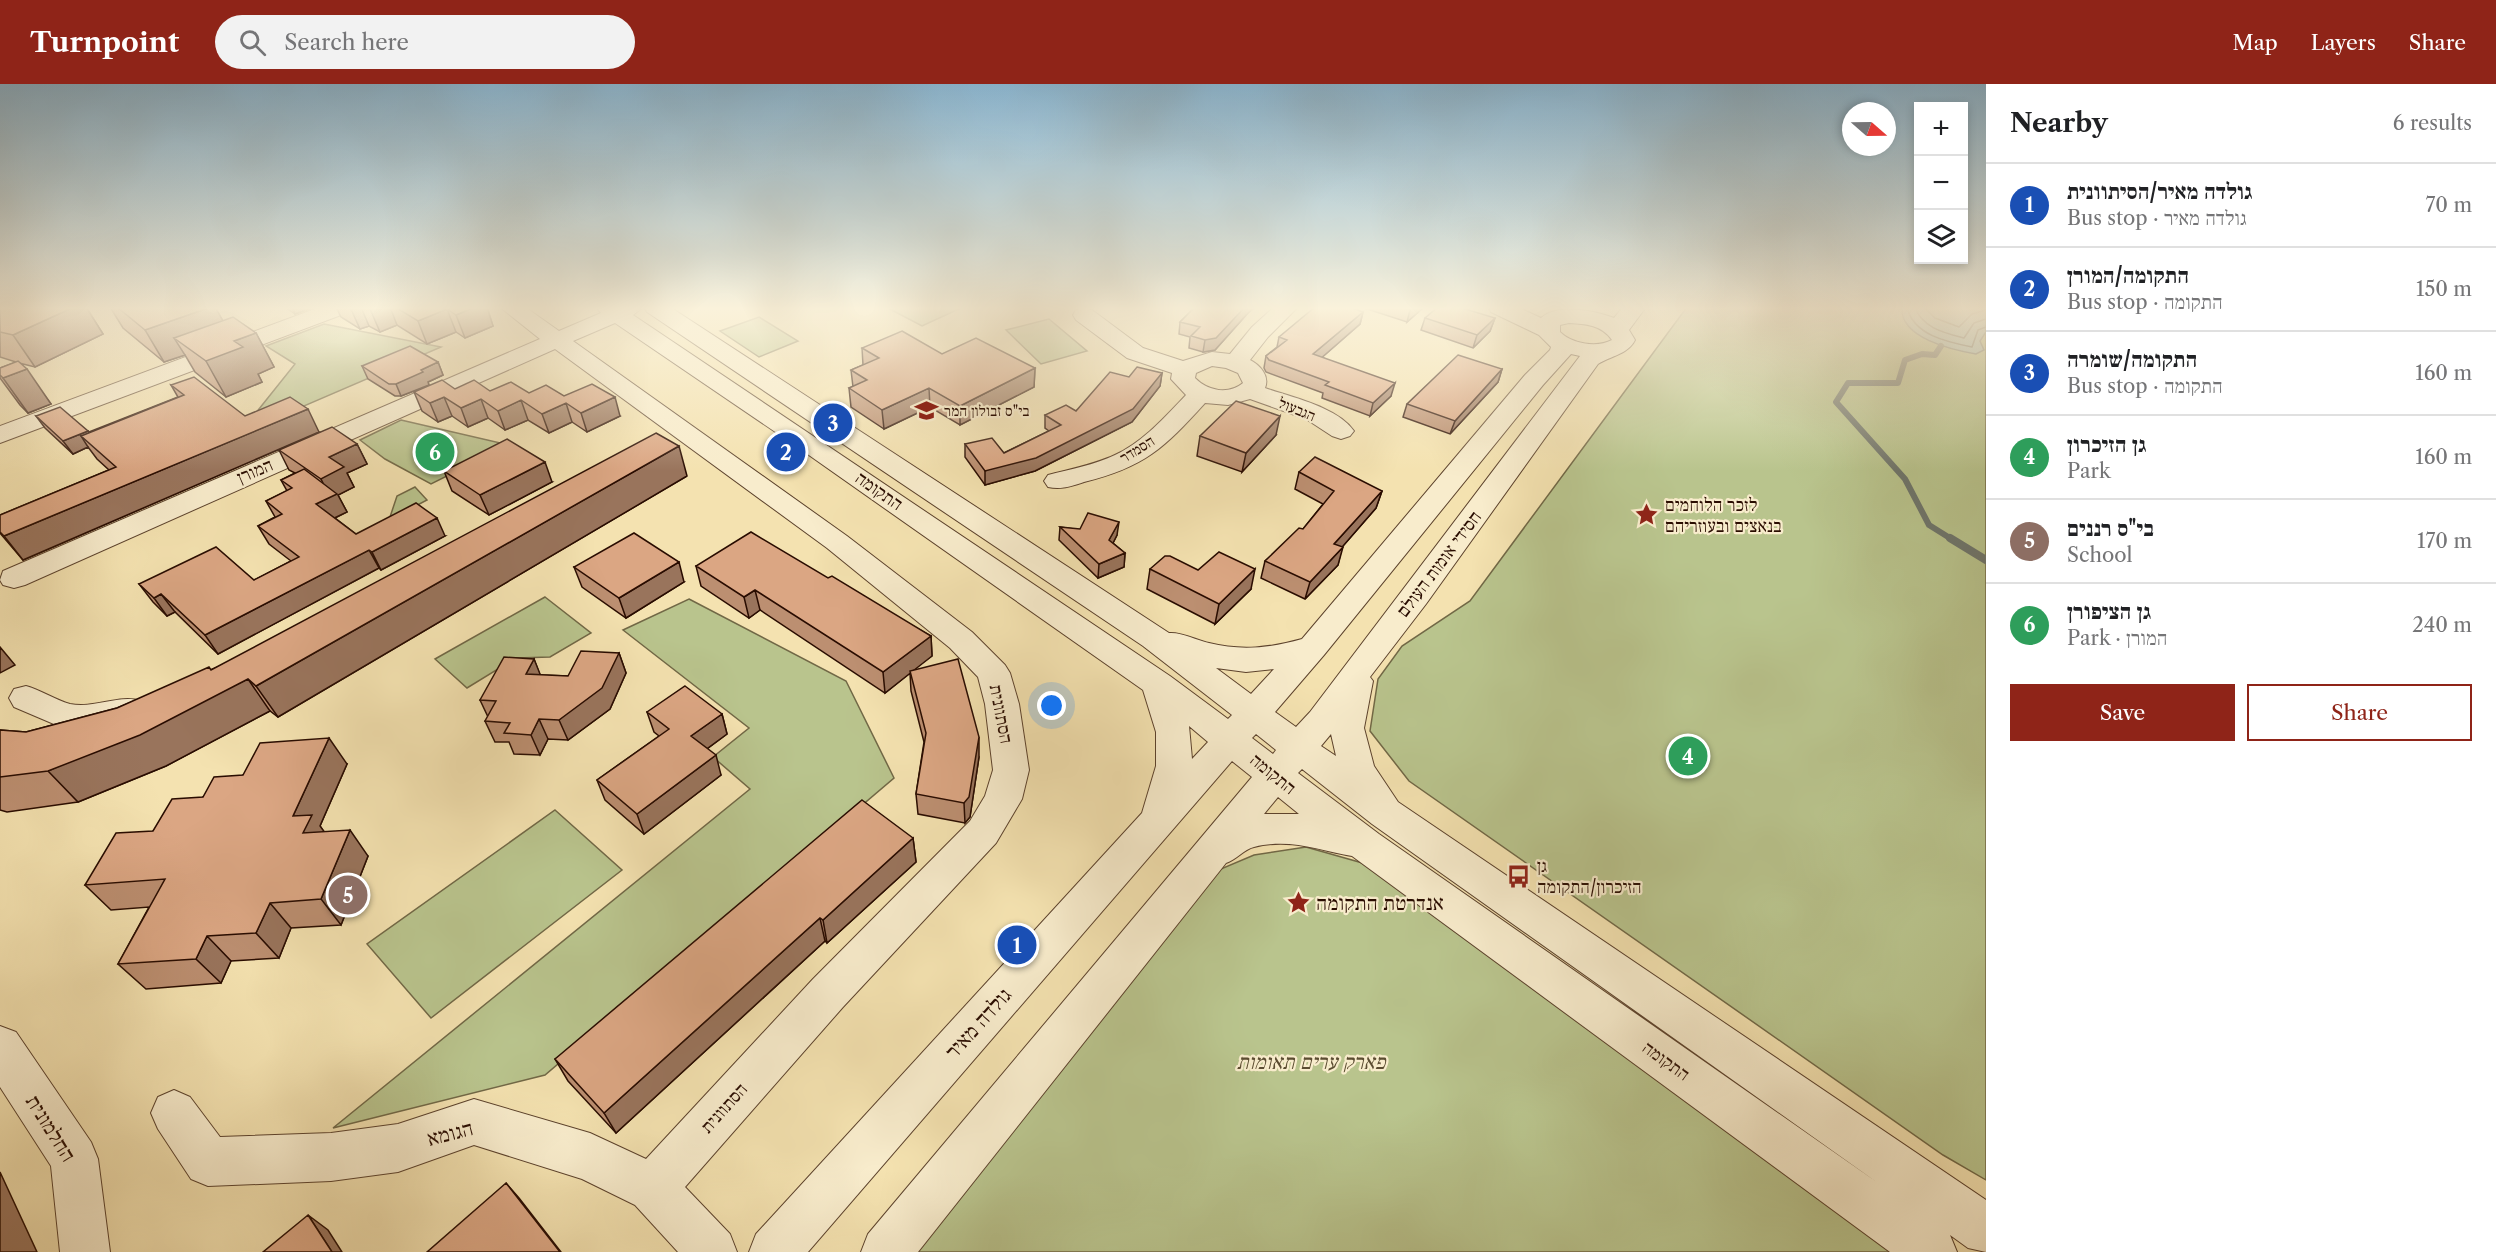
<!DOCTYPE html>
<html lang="en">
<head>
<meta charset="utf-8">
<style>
	:root { --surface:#fff; --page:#f2f2f2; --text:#202124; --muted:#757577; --line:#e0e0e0; --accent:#8f2418 }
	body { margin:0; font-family:"Libre Caslon Text","Frank Ruhl Libre",serif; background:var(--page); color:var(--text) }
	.controls { position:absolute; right:18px; top:18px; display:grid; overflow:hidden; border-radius:0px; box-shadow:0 3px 9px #0003 }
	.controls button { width:54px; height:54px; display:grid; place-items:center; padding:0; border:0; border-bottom:2px solid var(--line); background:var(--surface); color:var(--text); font:30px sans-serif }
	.compass { position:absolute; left:1842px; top:18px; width:54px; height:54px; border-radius:50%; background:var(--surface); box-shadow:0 3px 9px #0003; rotate:110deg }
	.you { position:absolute; left:1052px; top:622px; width:21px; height:21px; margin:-15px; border:4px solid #fff; border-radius:50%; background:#1a73e8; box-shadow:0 0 0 9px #1a73e833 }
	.badge { display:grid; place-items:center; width:39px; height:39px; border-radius:50%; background:var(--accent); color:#fff; font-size:20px; font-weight:700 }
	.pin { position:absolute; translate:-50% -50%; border:3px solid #fff; box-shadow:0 2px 6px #0006 }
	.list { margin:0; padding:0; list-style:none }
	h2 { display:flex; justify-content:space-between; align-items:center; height:78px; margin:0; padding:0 24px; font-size:26px }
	h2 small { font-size:20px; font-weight:400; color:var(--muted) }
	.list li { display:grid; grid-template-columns:39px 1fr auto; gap:18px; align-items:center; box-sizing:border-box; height:84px; padding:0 24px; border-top:2px solid var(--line) }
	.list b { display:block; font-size:22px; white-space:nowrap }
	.list p { margin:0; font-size:20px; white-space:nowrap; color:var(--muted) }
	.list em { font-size:20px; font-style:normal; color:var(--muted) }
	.actions { display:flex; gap:12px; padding:18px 24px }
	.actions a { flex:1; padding:14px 0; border:2px solid var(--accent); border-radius:0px; text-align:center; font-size:21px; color:var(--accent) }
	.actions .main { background:var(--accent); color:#fff }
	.icon { flex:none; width:33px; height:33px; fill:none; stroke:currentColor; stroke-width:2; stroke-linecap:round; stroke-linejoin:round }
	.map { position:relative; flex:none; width:1986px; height:1168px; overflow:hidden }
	header { display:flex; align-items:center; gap:36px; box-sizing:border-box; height:84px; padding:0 30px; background:var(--accent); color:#fff }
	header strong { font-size:28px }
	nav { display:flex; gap:33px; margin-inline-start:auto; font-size:21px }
	.search { width:420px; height:54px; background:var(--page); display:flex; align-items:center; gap:15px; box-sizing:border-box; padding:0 21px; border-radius:33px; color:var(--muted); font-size:22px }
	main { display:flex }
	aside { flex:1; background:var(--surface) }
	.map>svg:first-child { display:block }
	.green { fill:#b9c48d; stroke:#716846; stroke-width:1.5 }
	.water { fill:#9ebcb4; stroke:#6f766c; stroke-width:1.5 }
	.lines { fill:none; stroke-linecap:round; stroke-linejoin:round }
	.shore { stroke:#64645a; stroke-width:1.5 }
	.stream-far1 { stroke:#6f766c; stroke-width:6 }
	.stream { stroke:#6f766c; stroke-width:8 }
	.minor-casing { stroke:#5c422c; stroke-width:2 }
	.minor { fill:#f8eccc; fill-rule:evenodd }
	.wall { fill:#bc8f71; stroke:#290c00; stroke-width:1.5 }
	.shaded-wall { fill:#99745c; stroke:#290c00; stroke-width:1.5 }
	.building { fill:#dba683; stroke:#290c00; stroke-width:1.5 }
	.labels { text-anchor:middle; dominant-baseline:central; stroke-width:4.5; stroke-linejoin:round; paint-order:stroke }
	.far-street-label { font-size:15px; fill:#290c00; stroke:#f8eccc }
	.far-poi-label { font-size:15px; fill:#290c00; stroke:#f8eccc; text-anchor:start }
	.street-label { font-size:18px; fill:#290c00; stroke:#f8eccc }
	.poi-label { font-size:18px; fill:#290c00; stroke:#f8eccc; text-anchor:start }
	.near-poi-label { font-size:21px; fill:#290c00; stroke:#f8eccc; text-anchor:start }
	.near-street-label { font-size:21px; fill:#290c00; stroke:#f8eccc }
	.near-park-label { font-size:21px; font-style:italic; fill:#5b4c31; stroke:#f8eccc }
</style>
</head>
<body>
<header>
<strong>Turnpoint</strong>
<div class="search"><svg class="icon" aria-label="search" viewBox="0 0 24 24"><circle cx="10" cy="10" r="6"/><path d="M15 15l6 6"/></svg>Search here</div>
<nav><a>Map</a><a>Layers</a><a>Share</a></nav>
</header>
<main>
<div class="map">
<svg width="1986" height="1168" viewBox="0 0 1986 1168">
	<rect width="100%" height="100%" fill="#f4e2b0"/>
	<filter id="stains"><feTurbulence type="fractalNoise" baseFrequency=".00333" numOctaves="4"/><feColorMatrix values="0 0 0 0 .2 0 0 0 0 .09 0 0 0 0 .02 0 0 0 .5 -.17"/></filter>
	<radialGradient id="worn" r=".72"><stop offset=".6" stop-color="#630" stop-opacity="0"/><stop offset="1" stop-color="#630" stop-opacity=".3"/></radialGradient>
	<!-- green -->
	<path class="green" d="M886 223H963L922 242Z
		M1687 223H1986V1096L1943 1071 1409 697 1370 647 1378 595 1402 562 1470 517Z
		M759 233 798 257 759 273 720 247Z
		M1049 235 1087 267 1041 280 1006 246Z
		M324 240 441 263 239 350 295 280 266 262Z
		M401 336 509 361 431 400 385 375 360 356Z
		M415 403 427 416 389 436 397 412Z
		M545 513 591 549 550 573 516 574 467 604 435 575Z
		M689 515 846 597 894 694 545 991 333 1044 750 705 713 673 749 644 623 546Z
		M555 726 622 786 431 934 367 860Z
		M1306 763 1366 780 1901 1168H913L1216 787 1254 771Z"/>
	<!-- water -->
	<path class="water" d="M1902 223H1986V248L1980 257 1984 266 1976 270C1953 266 1899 254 1902 223Z"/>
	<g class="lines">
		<!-- shore -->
		<path class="shore" d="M1907 223C1913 251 1947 258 1972 263L1978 246 1986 243
			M1915 223C1922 244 1945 249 1964 254L1974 239 1986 235
			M1924 223 1935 234 1959 243 1972 230 1986 226"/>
		<!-- stream-far1 -->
		<path class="stream-far1" d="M1941 262 1935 271 1922 270 1905 276 1898 299H1848L1836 318 1905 395 1929 441 1953 456"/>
		<!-- stream -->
		<path class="stream" d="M1950 454 1986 476"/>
		<defs>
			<path id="minor" d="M320 223H352L349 228 0 359V342Z
				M500 223H525L559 247 601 229 596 223H643L633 231 1170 592 1228 635 1232 631 1143 562 647 228 644 223H670L1169 549C1182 548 1196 556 1209 559 1241 567 1270 564 1302 555L1525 291 1550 266 1551 263 1539 251 1491 228 1488 223H1517L1541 234C1557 219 1596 227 1614 234L1623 223H1646L1629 246 1635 256C1628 270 1611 272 1598 280L1426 520 1370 593 1373 597 1364 644 1374 682 1398 718 1986 1116V1168L1968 1164 1950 1151 1957 1168H1890L1352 772C1318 766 1290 754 1254 763 1244 765 1236 776 1226 779L918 1168H861L868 1150 1252 693 1232 677 808 1168H749L756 1150 1142 729 1156 682V648L1143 606 796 362 615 239 573 257 847 452 972 548 1005 581 1010 589 1019 620 1029 686 1022 715 996 759 843 923 685 1103 730 1150 737 1168H678L635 1121 582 1095 474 1061 398 1088 331 1097 208 1102 191 1095 158 1045 151 1029 158 1013 174 1006 190 1013 220 1053 331 1049 398 1040 474 1015 590 1049 646 1075 813 895 970 737 985 712 993 686 985 620 978 593 950 564 827 464 555 265 25 501 14 504 3 501 0 496 3 487 540 255ZM1569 239C1586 240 1602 241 1612 256 1597 264 1572 260 1560 248V241ZM1571 270 1580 272 1310 628 1296 643 1275 628 1324 571 1543 301ZM1216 584 1246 588 1274 585 1251 610ZM1189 642 1208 658 1192 675ZM1256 650 1276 666 1273 670 1252 654ZM1331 650 1336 672 1321 662ZM1302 685 1372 740 1878 1099 1379 750 1298 689ZM1278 713 1299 730H1264Z
				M1274 223H1298L1268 253 1250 276C1260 281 1270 292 1265 304 1291 313 1338 323 1354 347L1350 352 1341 355 1332 352 1306 335 1250 315 1228 321 1205 319C1164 364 1145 383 1084 398 1072 402 1061 406 1048 403L1044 397 1048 391C1071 385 1094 381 1115 371 1143 358 1165 333 1186 311L1171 295 1172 289 1127 274 1076 236 1073 231 1076 226 1084 224 1092 226 1143 264 1183 277 1212 268 1230 270 1252 243ZM1212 282 1226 284 1238 289 1243 299C1228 311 1208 307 1195 294L1196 289Z
				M26 602C41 606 55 616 70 620 94 625 119 610 141 617L146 626 141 635 111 644 68 646 14 623 9 614 14 605Z
				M0 942 16 948 91 1058 98 1075 110 1168H60L51 1082 0 1003Z"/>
		</defs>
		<!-- minor casing -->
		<use href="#minor" class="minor-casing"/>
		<!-- minor -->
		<use href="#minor" class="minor"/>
	</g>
	<!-- wall -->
	<path class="wall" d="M0 223H86L103 250 35 283 19 279 51 320 28 329 20 321 0 294V284L16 278 0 273Z
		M110 223H215L223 237 256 249 274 283 258 290 262 298 226 313 195 288 185 271 164 278 123 244Z
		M285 223H314L295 230Z
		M336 223H487L493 242 465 254 456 248 427 260 397 241 380 248 369 242 360 245 341 233Z
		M1195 223H1255L1248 229 1215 266 1203 268 1189 264 1190 253 1179 250 1180 238Z
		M1361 223H1424L1407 238Z
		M1363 228 1360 240 1322 273 1391 312 1370 332 1322 314 1323 309 1266 288 1264 284 1266 272 1277 263 1279 253Z
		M1425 234H1495L1490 247 1473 264 1421 246Z
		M862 264 942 270 1035 284 1034 303 960 341 930 323 884 345 851 323 849 304 853 303 851 286 863 281Z
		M438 278 443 291 428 298 429 301 401 312H395L368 295 362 282Z
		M1502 285 1498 298 1450 350 1403 333 1407 320Z
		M1162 289 1160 302 1132 338 1035 387 985 401 965 373V360L1004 369 1049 347 1045 344V331L1076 327 1129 293Z
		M171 301 245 332 319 348 23 476 0 449V431L109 386 97 375 88 363 73 370 45 344 36 332 88 347 89 348 178 313Z
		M455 305 564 312 620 332 587 348 572 338 549 349 528 336 505 346 488 334 468 343 452 332 438 338 422 327 414 308Z
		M1276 351 1242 388 1197 372 1200 352Z
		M357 360 367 380 347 389 354 403 338 411 347 428 335 434 356 450 445 452 381 486 379 484 218 570 175 528 167 532 153 518 139 500 254 496 291 477 269 460 258 442 275 433 266 417 287 407 281 396 295 389 289 386 279 366Z
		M444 387 552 398 489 431 452 407Z
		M1299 388 1382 407 1376 424 1342 463 1338 481 1305 515 1261 494 1265 477 1303 445 1323 420 1295 405Z
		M687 392 278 633 270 627 166 682 78 718 7 728 0 726V646L26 648 117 624Z
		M1060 443 1117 451 1113 459 1125 469 1124 483 1098 494 1059 456Z
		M696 482 828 494 931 552 932 572 914 585 979 673 970 733 965 739 918 730 916 710 924 658 911 607 910 589 885 609 760 526 749 534 701 502Z
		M574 483 684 498 626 534 582 503Z
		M1150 485 1198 486 1251 505 1215 540 1147 505Z
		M619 569 626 589 610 625 568 656 548 655 540 671 514 670 509 658H495L485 637 488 633 480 616 534 575 540 591 568 592Z
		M647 628 722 630 727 650 707 665 721 691 644 750 605 716 597 696 659 652 654 648Z
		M347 680 320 742 324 748 368 772 341 841 291 844 279 874 231 877 221 899 146 905 118 880 149 823 111 826 85 801 153 747 203 713 243 691Z
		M913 754 916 778 827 859 825 857 616 1049 568 997 555 975Z"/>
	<!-- shaded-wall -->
	<path class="shaded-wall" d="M74 223H86L103 250 35 283 13 251Z
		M211 223H215L232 253 174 254 185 271 164 278 145 246Z
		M292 223H314L295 230Z
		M350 223H361L369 242 360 245Z
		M376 223H390L397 241 380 248 370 225Z
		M475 223H487L493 242 465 254 456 231Z
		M1245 223H1255L1248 229 1215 266 1203 268 1205 256Z
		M1413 223H1424L1407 238 1410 226Z
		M447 225 456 248 427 260 418 237Z
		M1363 228 1360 240 1311 283 1313 270Z
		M1495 234 1490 247 1473 264 1477 251Z
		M256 249 274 283 258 290 262 298 226 313 206 277 234 257Z
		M438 278 443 291 428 298 429 301 401 312 396 300 421 286Z
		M1035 284 1034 303 960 341V322Z
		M27 285 51 320 28 329 3 294Z
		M1502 285 1498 298 1450 350 1455 337Z
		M1162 289 1160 302 1132 338 1035 387 985 401V387Z
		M1395 299 1391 312 1370 332 1373 319Z
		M929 304 930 323 884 345 882 326Z
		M444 313 452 332 438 338 430 319Z
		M615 313 620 332 587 348 581 329Z
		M481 315 488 334 468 343 461 324Z
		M521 316 528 336 505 346 498 327Z
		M566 319 572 338 549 349 542 330Z
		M308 325 319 348 23 476 4 452Z
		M1280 332 1276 351 1242 388 1246 369Z
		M88 347 97 360 81 352 88 363 73 370 63 357Z
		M357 360 367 380 347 389 354 403 338 411 347 428 326 438 316 420 330 413 321 395 329 373Z
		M679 362 687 392 278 633 256 602Z
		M545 378 552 398 489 431 480 411Z
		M1382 407 1376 424 1330 477 1334 460Z
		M437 434 445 452 381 486 372 468Z
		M1119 438 1117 451 1108 469 1109 456Z
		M1343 463 1338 481 1305 515 1310 498Z
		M369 466 379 484 218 570 205 551Z
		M1125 469 1124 483 1098 494 1099 480Z
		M679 478 684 498 626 534 619 514Z
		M1255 485 1251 505 1215 540 1219 520Z
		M755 506 760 526 749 534 744 513Z
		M161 510 175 528 167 532 154 514Z
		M931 552 932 572 885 609 883 588Z
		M0 563 15 581 0 589Z
		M619 569 626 589 610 625 568 656 559 636Z
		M534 575 542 595 526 590Z
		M248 595 270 627 166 682 78 718 48 687Z
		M722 630 727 650 697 672 691 652Z
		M539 635 548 655 540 671 531 651Z
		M979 653V673L970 733 965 739 964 719Z
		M329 654 347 680 320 742 331 757 303 749 293 732Z
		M716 671 721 691 644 750 637 730Z
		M350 746 368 772 341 841 321 815Z
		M913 754 916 778 827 859 823 836Z
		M270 819 291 844 279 874 256 849Z
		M820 834 825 857 616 1049 604 1029Z
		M207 852 231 877 221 899 196 875Z
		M0 1088 37 1168H0Z
		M506 1099 519 1114 561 1168H560Z
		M308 1131 328 1146 342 1168H332Z"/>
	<!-- building -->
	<path class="building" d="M0 223H74L13 251 0 248Z
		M117 223H211L145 246Z
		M395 223H475L456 231 447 225 418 237Z
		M1195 223H1245L1216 254 1205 256 1191 252 1200 243 1180 238Z
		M1315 223H1350L1363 228 1313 270 1395 299 1373 319 1325 301 1329 298 1269 276 1266 272 1287 256 1279 253Z
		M1402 223H1413L1410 226Z
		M1438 223H1459L1495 234 1477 251 1425 234Z
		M233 233 256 249 234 257 243 263 206 277 174 254Z
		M902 247 942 270 976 254 1035 284 960 322 929 304 882 326 849 304 867 296 851 286 879 274 862 264Z
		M410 262 438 278 421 286 423 288 396 300H389L362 282Z
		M1458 271 1502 285 1455 337 1407 320Z
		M18 277 27 285 3 294 0 291V284Z
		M1137 283 1162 289 1133 325 1036 374 985 387 965 360 992 354 1004 369 1061 341 1045 331 1066 321 1076 327 1110 288 1129 293Z
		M194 293 245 332 290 313 308 325 4 452 0 448V431L116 383 81 352 184 311 171 301Z
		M442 296 455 305 474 296 490 307 511 298 529 309 546 301 564 312 592 300 615 313 581 329 566 319 542 330 521 316 498 327 481 315 461 324 444 313 430 319 414 308Z
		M1236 317 1280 332 1246 369 1200 352Z
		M60 323 88 347 63 357 36 332Z
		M332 343 357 360 329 373 344 383 321 395 279 366Z
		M656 349 679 362 256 602 248 595 140 651 48 687 0 693V646L26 648 117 624 209 583 211 586Z
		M507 355 545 378 480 411 444 387Z
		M1315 373 1382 407 1334 460 1343 463 1310 498 1265 477 1299 444 1303 445 1334 407 1299 388Z
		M304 385 337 410 316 420 356 450 416 419 437 434 372 468 369 466 205 551 161 510 154 514 139 500 216 463 254 496 299 473 258 442 282 430 266 417 292 404 281 396Z
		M1088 429 1119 438 1109 456 1125 469 1099 480 1060 443 1080 445Z
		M751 448 828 494 832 492 931 552 883 588 755 506 744 513 696 482Z
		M634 449 679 478 619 514 574 483Z
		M1219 468 1255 485 1219 520 1150 485 1165 472H1170L1198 486Z
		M581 567 619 569 602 604 559 636 539 635 531 651 504 649 510 639 485 637 496 617 480 616 504 573 534 575 526 590 568 592Z
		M958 575 979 653 969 713 964 719 916 710 926 649 910 587Z
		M685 602 722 630 691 652 716 671 637 730 597 696 669 645 647 628Z
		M329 654 293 732 312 731 303 749 350 746 321 815 270 819 256 849 207 852 196 875 118 880 165 795 85 801 116 749 153 747 172 715 203 713 214 693 243 691 260 659Z
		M862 716 913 754 823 836 820 834 604 1029 555 975Z
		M506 1099 560 1168H427Z
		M308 1131 332 1168H263Z"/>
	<!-- sky -->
	<linearGradient id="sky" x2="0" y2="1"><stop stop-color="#8ab7d3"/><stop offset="0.58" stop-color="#faf2db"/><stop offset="1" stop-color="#faf2db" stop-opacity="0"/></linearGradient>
	<rect width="1986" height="387" fill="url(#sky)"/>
	<!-- icons -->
	<defs>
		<symbol id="school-bare" viewBox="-9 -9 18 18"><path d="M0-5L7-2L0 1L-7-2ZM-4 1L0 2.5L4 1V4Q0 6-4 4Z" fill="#8f2418" stroke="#f8eccc" stroke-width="2.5" paint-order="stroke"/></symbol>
		<symbol id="sight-bare" viewBox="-9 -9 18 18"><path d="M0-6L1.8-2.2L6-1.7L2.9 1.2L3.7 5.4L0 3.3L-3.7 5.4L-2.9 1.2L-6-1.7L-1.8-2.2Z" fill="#8f2418" stroke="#f8eccc" stroke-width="2.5" paint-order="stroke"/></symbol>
		<symbol id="bus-bare" viewBox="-9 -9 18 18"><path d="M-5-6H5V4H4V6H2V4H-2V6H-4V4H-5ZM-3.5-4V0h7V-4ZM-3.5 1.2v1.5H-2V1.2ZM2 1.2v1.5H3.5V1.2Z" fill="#8f2418" stroke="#f8eccc" stroke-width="2.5" paint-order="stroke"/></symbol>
	</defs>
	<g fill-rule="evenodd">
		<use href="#school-bare" x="910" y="310" width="33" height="33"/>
		<use href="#sight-bare" x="1630" y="414" width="33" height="33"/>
		<use href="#bus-bare" x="1502" y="776" width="33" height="33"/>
		<use href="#sight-bare" x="1282" y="802" width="33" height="33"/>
	</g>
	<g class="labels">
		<!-- far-street labels -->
		<g class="far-street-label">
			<text transform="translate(1297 325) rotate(22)">הגבעול</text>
			<text transform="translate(1137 365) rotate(-32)">הסמדר</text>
		</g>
		<!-- far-poi labels -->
		<g class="far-poi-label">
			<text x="944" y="326">בי"ס זבולון המר</text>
		</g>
		<!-- street labels -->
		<g class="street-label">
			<text transform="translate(255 387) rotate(-23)">המורן</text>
			<text transform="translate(879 407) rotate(35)">התקומה</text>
			<text transform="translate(1439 480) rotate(-53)">חסידי אומות העולם</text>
			<text transform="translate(1001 630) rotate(79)">הסתוונית</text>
			<text transform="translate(1273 690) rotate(39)">התקומה</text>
			<text transform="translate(1666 977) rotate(36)">התקומה</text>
			<text transform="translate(724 1024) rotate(-48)">הסתוונית</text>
		</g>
		<!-- poi labels -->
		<g class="poi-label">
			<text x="1665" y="421">לזכר הלוחמים<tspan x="1665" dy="21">בנאצים ובעוזריהם</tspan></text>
			<text x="1537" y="782">גן<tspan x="1537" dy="21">הזיכרון/התקומה</tspan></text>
		</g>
		<!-- near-poi labels -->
		<g class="near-poi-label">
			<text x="1316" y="818">אנדרטת התקומה</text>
		</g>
		<!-- near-street labels -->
		<g class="near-street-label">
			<text transform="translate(978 939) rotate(-48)">גולדה מאיר</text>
			<text transform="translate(51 1044) rotate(58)">החלמונית</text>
			<text transform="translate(450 1049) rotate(-14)">הגומא</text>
		</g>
		<!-- near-park labels -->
		<g class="near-park-label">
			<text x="1311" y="977">פארק ערים תאומות</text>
		</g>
	</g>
	<rect width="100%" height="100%" filter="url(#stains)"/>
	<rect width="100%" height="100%" fill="url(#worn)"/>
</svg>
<div class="controls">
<button>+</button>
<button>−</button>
<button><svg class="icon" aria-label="layers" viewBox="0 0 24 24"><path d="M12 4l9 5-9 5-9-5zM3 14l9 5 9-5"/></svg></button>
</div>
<svg class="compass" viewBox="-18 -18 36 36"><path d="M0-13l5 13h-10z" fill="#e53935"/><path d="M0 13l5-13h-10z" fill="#757577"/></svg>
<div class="you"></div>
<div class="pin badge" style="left:1017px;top:861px;background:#1a4fb4">1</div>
<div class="pin badge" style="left:786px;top:368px;background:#1a4fb4">2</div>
<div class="pin badge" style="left:833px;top:339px;background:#1a4fb4">3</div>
<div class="pin badge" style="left:1688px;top:672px;background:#2e9e5b">4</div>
<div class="pin badge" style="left:348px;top:811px;background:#8d6e63">5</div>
<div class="pin badge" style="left:435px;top:368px;background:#2e9e5b">6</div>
</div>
<aside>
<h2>Nearby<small>6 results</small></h2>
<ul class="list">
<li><span class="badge" style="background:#1a4fb4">1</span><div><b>גולדה מאיר/הסיתוונית</b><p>Bus stop · גולדה מאיר</p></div><em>70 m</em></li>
<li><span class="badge" style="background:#1a4fb4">2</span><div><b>התקומה/המורן</b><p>Bus stop · התקומה</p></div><em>150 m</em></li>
<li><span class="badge" style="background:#1a4fb4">3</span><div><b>התקומה/שומרה</b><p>Bus stop · התקומה</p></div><em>160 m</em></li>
<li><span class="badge" style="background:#2e9e5b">4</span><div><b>גן הזיכרון</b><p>Park</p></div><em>160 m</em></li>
<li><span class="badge" style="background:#8d6e63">5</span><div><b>בי&quot;ס רננים</b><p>School</p></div><em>170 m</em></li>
<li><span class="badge" style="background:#2e9e5b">6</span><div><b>גן הציפורן</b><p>Park · המורן</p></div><em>240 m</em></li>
</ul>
<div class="actions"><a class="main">Save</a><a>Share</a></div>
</aside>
</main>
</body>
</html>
